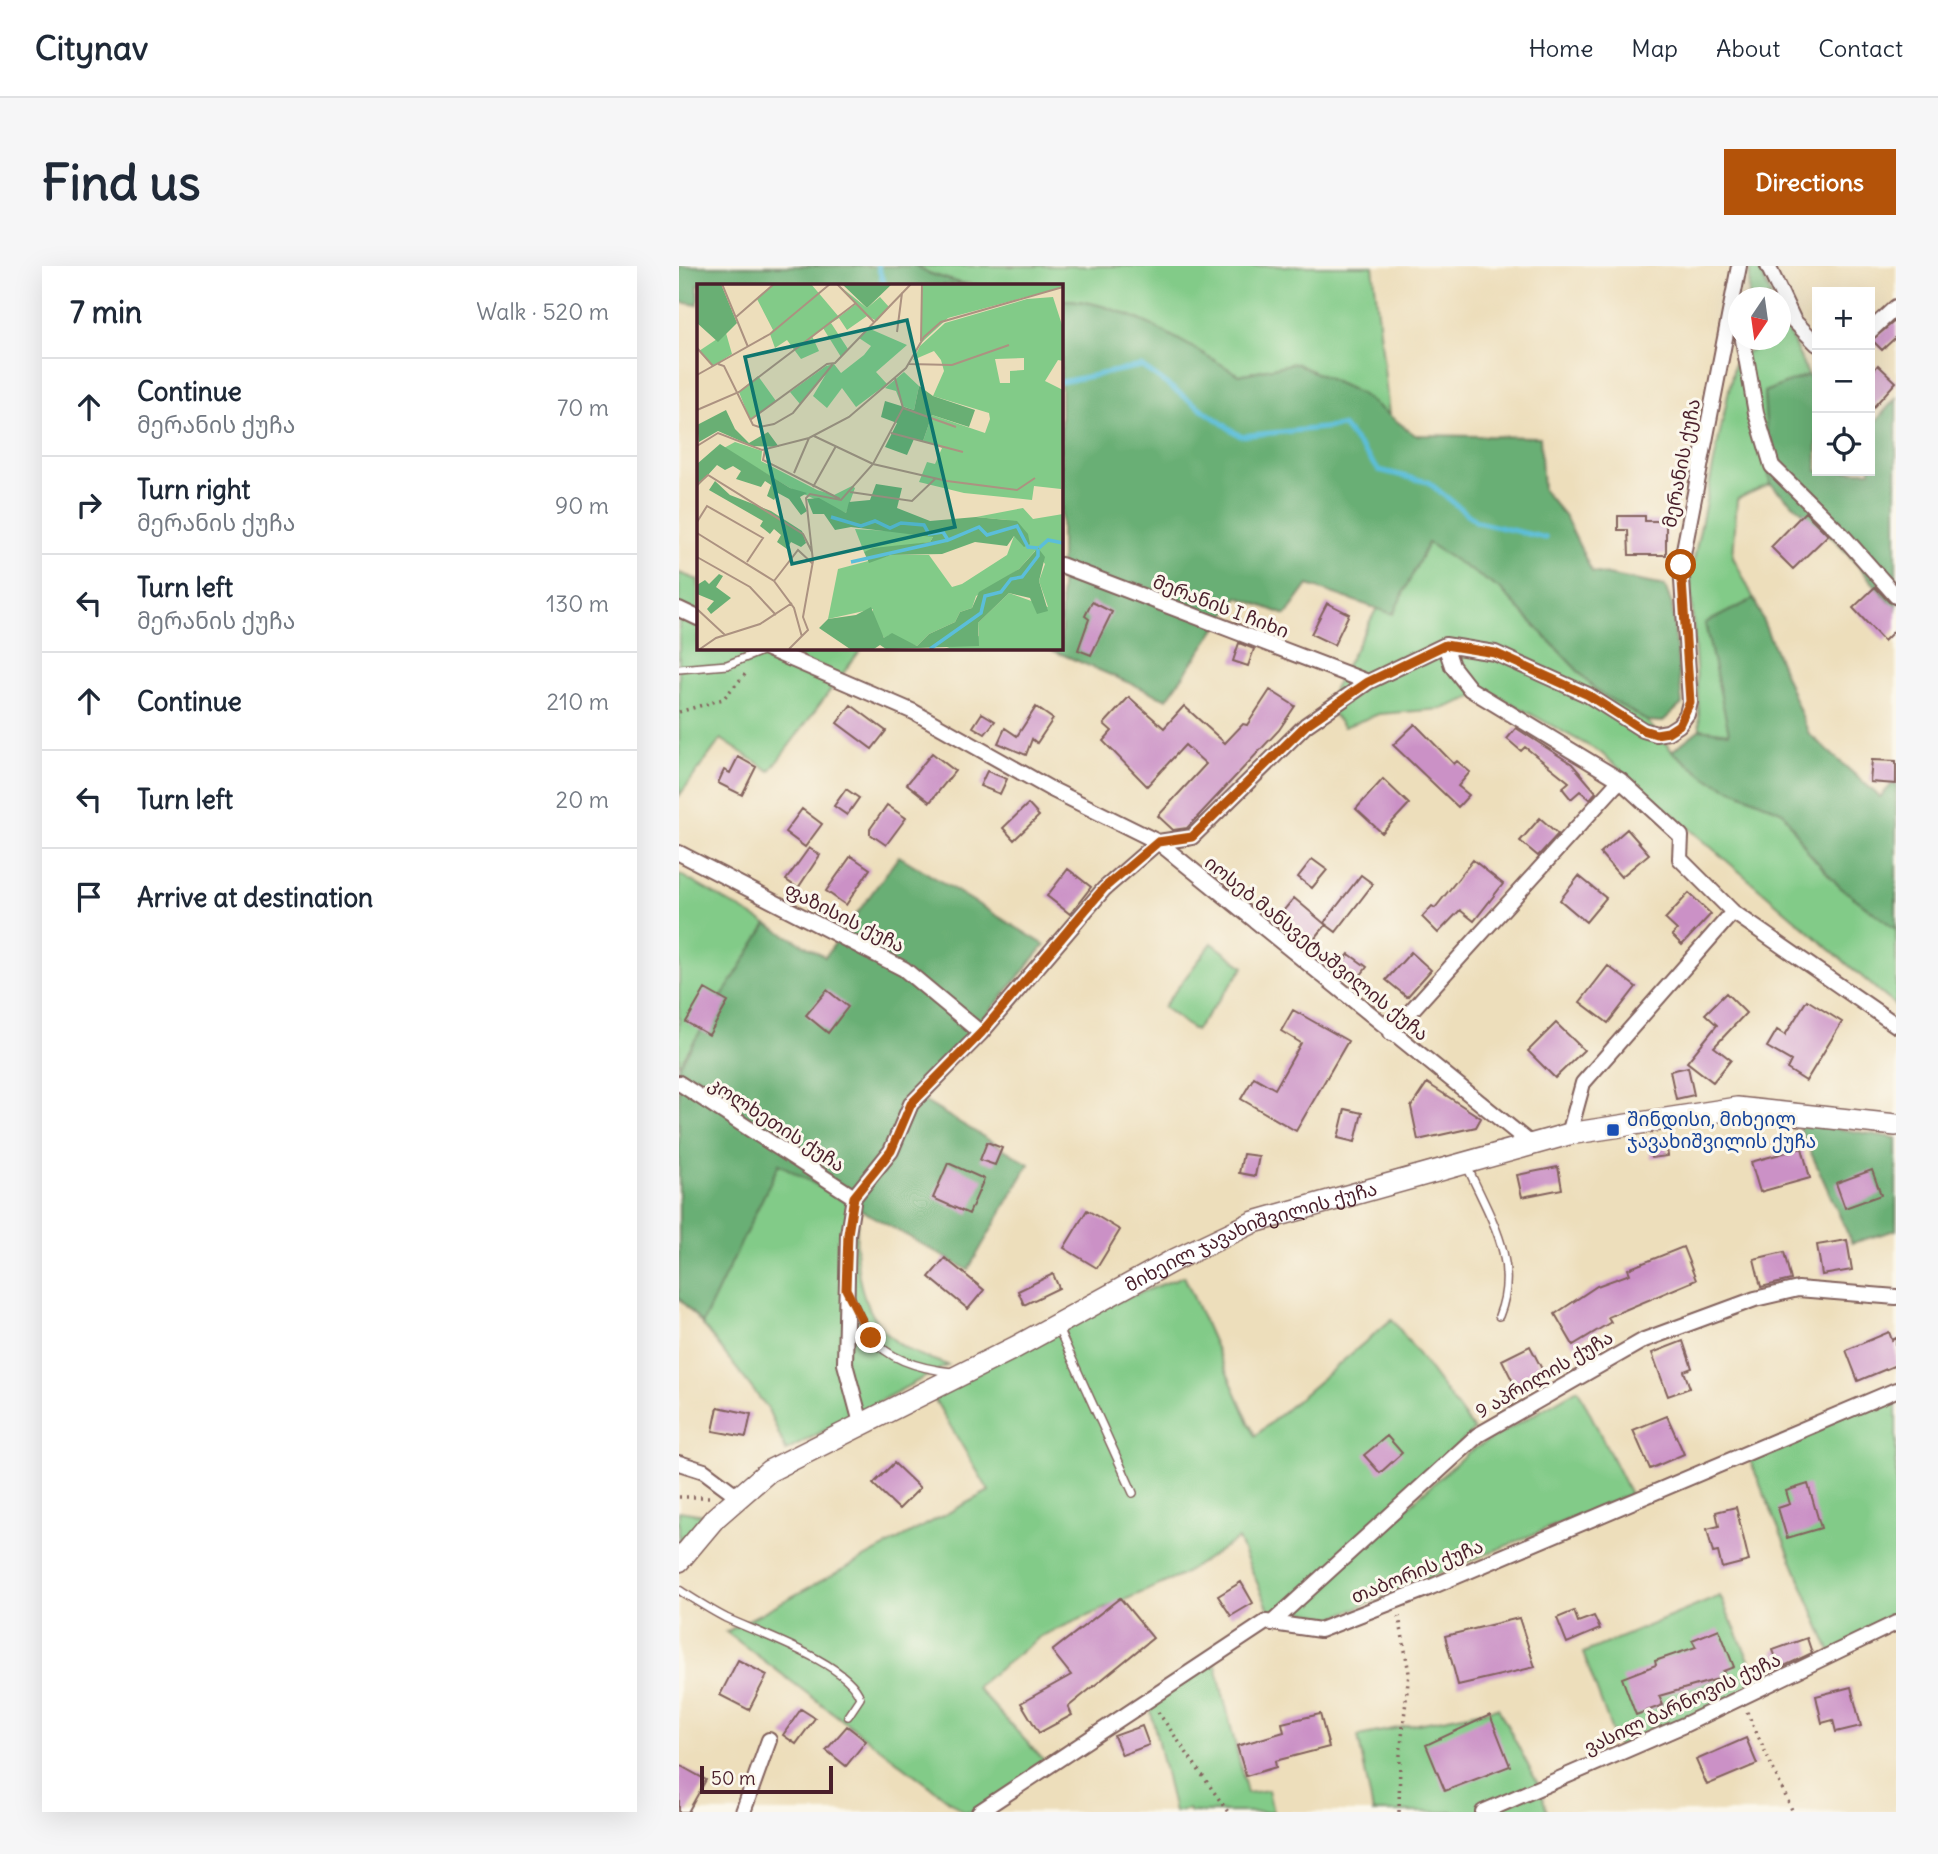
<!DOCTYPE html>
<html lang="en">
<head>
<meta charset="utf-8">
<style>
	:root { --surface:#fff; --page:#f6f6f7; --text:#1f2937; --muted:#747a83; --line:#e0e1e3; --accent:#b45309 }
	body { margin:0; font-family:Delius,"Noto Sans Georgian",sans-serif; background:var(--page); color:var(--text) }
	.controls { position:absolute; right:21px; top:21px; display:grid; overflow:hidden; border-radius:0px; box-shadow:0 7px 28px #0002 }
	.controls button { width:63px; height:63px; display:grid; place-items:center; padding:0; border:0; border-bottom:2px solid var(--line); background:var(--surface); color:var(--text); font:35px sans-serif }
	.compass { position:absolute; left:1049px; top:21px; width:63px; height:63px; border-radius:50%; background:var(--surface); box-shadow:0 7px 28px #0002; rotate:193deg }
	.scale { position:absolute; left:21px; bottom:18px; width:133px; box-sizing:border-box; padding-left:7px; border:4px solid #4a1f2b; border-top:0; font-size:19px; line-height:24px; white-space:nowrap; color:#4a1f2b; -webkit-text-stroke:5px #fbf7ec; paint-order:stroke }
	.stop { position:absolute; width:21px; height:21px; margin:-16px; border:5px solid #b45309; border-radius:50%; background:#fff }
	.stop.end { background:#b45309; border-color:#fff; box-shadow:0 2px 7px #0008 }
	.list { margin:0; padding:0; list-style:none }
	h2 { display:flex; justify-content:space-between; align-items:center; height:91px; margin:0; padding:0 28px; font-size:30px }
	h2 small { font-size:23px; font-weight:400; color:var(--muted) }
	.list li { display:grid; grid-template-columns:46px 1fr auto; gap:21px; align-items:center; box-sizing:border-box; height:98px; padding:0 28px; border-top:2px solid var(--line) }
	.list b { display:block; font-size:26px; white-space:nowrap }
	.list p { margin:0; font-size:23px; white-space:nowrap; color:var(--muted) }
	.list em { font-size:23px; font-style:normal; color:var(--muted) }
	.icon { flex:none; width:38px; height:38px; fill:none; stroke:currentColor; stroke-width:2; stroke-linecap:round; stroke-linejoin:round }
	.map { position:relative; flex:none; width:1217px; height:1546px; overflow:hidden; border-radius:0px }
	header { display:flex; align-items:center; gap:42px; box-sizing:border-box; height:98px; padding:0 35px; background:var(--surface); border-bottom:2px solid var(--line) }
	header strong { font-size:33px }
	nav { display:flex; gap:38px; margin-inline-start:auto; font-size:24px }
	.intro { display:flex; align-items:center; justify-content:space-between; box-sizing:border-box; height:168px; padding:0 42px }
	h1 { margin:0; font-size:49px }
	.button { padding:18px 32px; border-radius:0px; background:var(--accent); color:#fff; font-size:24px; font-weight:700 }
	main { display:flex; gap:42px; padding:0 42px }
	aside { flex:1; background:var(--surface); border-radius:0px; box-shadow:0 7px 28px #0002 }
	.map>svg:first-child { display:block }
	.green { fill:#82cb88; stroke:#66755a; stroke-width:2 }
	.forest { fill:#69af74; stroke:#5a6750; stroke-width:2 }
	.lines { fill:none; stroke-linecap:round; stroke-linejoin:round }
	.stream { stroke:#5bbeda; stroke-width:5 }
	.building { fill:#cb91c6 }
	.lane-casing { stroke:#83625d; stroke-width:10 }
	.street-casing { stroke:#83625d; stroke-width:18 }
	.secondary-casing { stroke:#83625d; stroke-width:24 }
	.path { stroke:#83625d; stroke-width:3.5; stroke-dasharray:2 5; stroke-linecap:butt }
	.lane { stroke:#fff; stroke-width:7 }
	.street { stroke:#fff; stroke-width:14 }
	.secondary { stroke:#fff; stroke-width:21 }
	.route { stroke:#b45309; stroke-width:9 }
	.transit-dot { fill:#1a4fb4; stroke:#fbf7ec; stroke-width:2.5 }
	.labels { text-anchor:middle; dominant-baseline:central; stroke-width:6; stroke-linejoin:round; paint-order:stroke }
	.street-label { font-size:19px; fill:#4a1f2b; stroke:#fbf7ec }
	.transit-label { font-size:19px; fill:#164399; stroke:#fbf7ec; text-anchor:start }
	.inset-river { fill:none; stroke:#5bbeda; stroke-width:3.5 }
	.inset-road { fill:none; stroke:#ac9281; stroke-width:2 }
	.view { fill:#0f766e; fill-opacity:0.15; stroke:#0f766e; stroke-width:3.5 }
	.inset-edge { fill:none; stroke:#4a1f2b; stroke-width:3.5 }
</style>
</head>
<body>
<header>
<strong>Citynav</strong>
<nav><a>Home</a><a>Map</a><a>About</a><a>Contact</a></nav>
</header>
<div class="intro"><h1>Find us</h1><a class="button">Directions</a></div>
<main>
<aside>
<h2>7 min<small>Walk · 520 m</small></h2>
<ul class="list">
<li><svg class="icon" aria-label="ahead" viewBox="0 0 24 24"><path d="M12 20V5M6 11l6-6 6 6"/></svg><div><b>Continue</b><p>მერანის ქუჩა</p></div><em>70 m</em></li>
<li><svg class="icon" aria-label="right" viewBox="0 0 24 24"><path d="M7 20v-9h11M14 6l5 5-5 5"/></svg><div><b>Turn right</b><p>მერანის ქუჩა</p></div><em>90 m</em></li>
<li><svg class="icon" aria-label="left" viewBox="0 0 24 24"><path d="M17 20v-9H6M10 6l-5 5 5 5"/></svg><div><b>Turn left</b><p>მერანის ქუჩა</p></div><em>130 m</em></li>
<li><svg class="icon" aria-label="ahead" viewBox="0 0 24 24"><path d="M12 20V5M6 11l6-6 6 6"/></svg><div><b>Continue</b></div><em>210 m</em></li>
<li><svg class="icon" aria-label="left" viewBox="0 0 24 24"><path d="M17 20v-9H6M10 6l-5 5 5 5"/></svg><div><b>Turn left</b></div><em>20 m</em></li>
<li><svg class="icon" aria-label="arrive" viewBox="0 0 24 24"><path d="M6 21V4h12l-3 4 3 4H6"/></svg><div><b>Arrive at destination</b></div></li>
</ul>
</aside>
<div class="map">
<svg width="1217" height="1546" viewBox="0 0 1217 1546">
	<rect width="100%" height="100%" fill="#fbf7ec"/>
	<filter id="ink" filterUnits="userSpaceOnUse"><feTurbulence type="fractalNoise" baseFrequency=".0143" numOctaves="2"/><feDisplacementMap in="SourceGraphic" scale="14" xChannelSelector="R" yChannelSelector="G"/><feConvolveMatrix kernelMatrix="1 2 1 2 8 2 1 2 1" color-interpolation-filters="sRGB"/></filter>
	<filter id="wash" filterUnits="userSpaceOnUse"><feTurbulence type="fractalNoise" baseFrequency=".00686" numOctaves="4" result="noise"/><feDisplacementMap in="SourceGraphic" scale="28" xChannelSelector="R" yChannelSelector="G"/><feGaussianBlur stdDeviation="1.57" result="paint"/><feColorMatrix in="noise" values="0 0 0 0 0 0 0 0 0 0 0 0 0 0 0 0 0 1.4 0 .05"/><feComposite in="paint" operator="in"/></filter>
	<g filter="url(#wash)">
		<rect width="100%" height="100%" fill="#eddebb"/>
		<!-- green -->
		<path class="green" d="M237 0H694L710 149 682 128 616 97 560 109C511 80 440 33 382 34V19C333 19 280 27 237 0Z
			M1071 0H1078L1093 31H1070Z
			M1102 49 1129 109 1085 126 1091 218 1058 233 1054 291 1075 333 1026 358 1051 468 1021 463 1011 312 1057 90 1073 84V74H1101Z
			M748 276 822 324 918 425 968 455 993 485 1029 513 1104 546 1130 587 1161 621 1217 663V740L921 486 810 425 763 443 700 448 665 461 646 439 698 342 714 347Z
			M0 307 19 314V382H183L91 505 42 473 0 530Z
			M0 608 88 658 0 800Z
			M533 677 565 701 516 765 484 741Z
			M99 897 180 943C173 995 178 1054 228 1083 240 1090 256 1094 269 1099L107 1185 89 1143 23 1058Z
			M505 1010 576 1170 713 1053 795 1164 595 1355 559 1273 501 1310 362 1370 297 1421 369 1499 300 1546H285L47 1366 310 1225 250 1124 378 1058Z
			M899 1123 951 1228 654 1352 615 1344 788 1187Z
			M1217 1124V1357L1153 1390 1068 1187Z
			M0 1245 25 1249 0 1280Z
			M1041 1330 1083 1422 941 1487 904 1387Z
			M535 1391 568 1527 589 1524 594 1546H511L509 1543 495 1546 469 1433Z
			M819 1442 861 1522 868 1546H694L679 1470Z"/>
		<!-- forest -->
		<path class="forest" d="M0 0H237L249 7 287 19H19V39L0 36Z
			M382 34C440 33 511 80 560 109L616 97 682 128 736 169 861 171 864 224 886 250 913 306 986 320 993 339 1003 438 983 456 968 455 918 425 822 324 749 277 714 348 629 319 607 349 559 331 488 433 368 382H382Z
			M1129 109 1138 117V205H1191V162L1217 132V343L1158 276 1091 218 1085 126Z
			M1075 333 1130 468 1201 531 1217 514V663L1161 621 1130 587 1104 546 1029 513 993 485 1021 463 1050 467 1026 357Z
			M220 590 366 679 296 763 243 834 350 898 289 1004 100 898 23 1058 0 1032V800L88 658 146 691Z
			M1118 856 1217 872V964L1173 977Z"/>
		<g class="lines">
			<!-- stream -->
			<path class="stream" d="M199 0 205 19
				M382 116 462 100 561 170 664 160 700 204 749 216 798 256 867 272"/>
		</g>
		<g id="blocks">
			<!-- building -->
			<path class="building" d="M1217 54V71L1203 84 1193 74Z
				M1199 99 1217 116 1191 145V109Z
				M1126 246 1149 269 1114 303 1092 281Z
				M939 250H966V255H987V289H950L949 264H939Z
				M1196 321 1210 336 1217 339V363L1205 375 1174 342Z
				M413 336 433 346 412 389 399 384 410 353 406 350Z
				M648 337 670 348 655 379 632 368Z
				M560 377 575 383 569 400 554 395Z
				M591 424 616 440 600 464 508 562 494 564 479 550 527 498 506 479 468 520 424 475 433 465 425 458 450 431 485 462 505 440 546 477 564 458 568 459Z
				M172 439 207 465 193 483 158 457Z
				M357 441 374 453 358 477 353 473 347 489 319 477 326 462 338 470Z
				M303 447 316 455 306 468 294 461Z
				M736 458 775 498 778 495 791 506 779 520 790 529 779 541 714 479Z
				M837 462 893 498 917 526 911 533 901 525 892 533 883 522 890 516 846 481 842 485 828 473Z
				M253 487 276 505 251 536 228 518Z
				M59 491 77 501 63 529 39 517 45 504 51 507Z
				M1193 494 1217 495V518L1191 516Z
				M308 505 328 513 321 528 301 520Z
				M704 513 730 538 703 567 677 543Z
				M167 523 180 532 168 549 155 540Z
				M349 538 360 550 335 574 324 562Z
				M208 539 227 552 207 579 191 568V563Z
				M123 543 143 558 126 581 106 566Z
				M861 552 879 568 859 590 841 575Z
				M948 563 970 588 942 611 921 587Z
				M130 582 141 589 119 622 107 614Z
				M172 590 191 603 167 639 147 625Z
				M633 593 648 604 633 622 619 611Z
				M794 594 824 618 795 655 781 644 759 667 743 651 753 640 756 642Z
				M389 603 412 621 391 648 368 630Z
				M682 609 694 618 657 666 645 657Z
				M900 610 927 632 907 656 881 634Z
				M1010 627 1032 648 1003 679 993 669 998 664 986 653Z
				M615 632 647 659 627 683 594 657Z
				M732 686 752 704 728 731 707 714Z
				M670 688 688 701 678 714 661 700Z
				M929 700 957 721 929 757 901 736Z
				M26 723 49 736 30 769 7 756Z
				M148 724 169 741 149 767 127 749Z
				M1047 727 1067 747 1035 781 1052 794 1034 816 1008 796 1038 759 1026 748Z
				M1128 734 1163 756 1127 815 1108 803 1112 795 1088 781 1098 764 1106 769Z
				M614 744 669 775 617 865 562 833 575 811 596 823 622 777 602 765Z
				M877 757 905 784 876 812 849 785Z
				M1009 801 1015 829 997 833 991 805Z
				M748 817 802 852 797 861 739 874 732 841Z
				M666 843 683 847 676 876 659 872Z
				M308 876 323 882 316 899 301 894Z
				M987 876 989 890 972 892 970 878Z
				M1123 882 1131 912 1081 926 1072 896Z
				M564 888 580 890 576 910 560 907Z
				M269 897 305 913 290 948 254 932Z
				M879 901 883 923 843 931 838 909Z
				M1193 904 1202 929 1166 942 1157 917Z
				M408 944 441 964 418 1002 385 982Z
				M1168 974 1173 1004 1143 1009 1138 979Z
				M1004 981 1017 1014 929 1051 932 1056 894 1079 876 1048 918 1020 951 1008 949 1003Z
				M1105 986 1112 1014 1082 1021 1075 993Z
				M266 992 305 1024 289 1043 250 1011Z
				M374 1008 380 1022 345 1039 339 1025Z
				M1210 1066 1213 1074 1217 1072V1099L1179 1115 1167 1084Z
				M1004 1075 1013 1102 1005 1105 1011 1122 989 1130 973 1087Z
				M851 1080 865 1107 837 1122 823 1094Z
				M39 1141 72 1148 67 1171 34 1165Z
				M988 1150 1005 1188 971 1203 954 1164Z
				M708 1170 723 1187 701 1207 685 1189Z
				M215 1197 241 1222 220 1243 194 1218Z
				M1129 1218 1142 1262 1108 1272 1099 1242 1111 1238 1107 1225Z
				M1057 1241 1070 1295 1043 1302 1039 1286 1034 1287 1028 1263 1040 1260 1037 1246Z
				M562 1316 574 1337 552 1350 539 1330Z
				M441 1332 474 1372 389 1441 393 1449 360 1467 342 1437 392 1409 373 1385Z
				M895 1345 899 1356 915 1350 921 1363 888 1377 878 1352Z
				M840 1352 856 1401 779 1419 766 1370Z
				M1040 1363 1055 1401 1044 1405 1046 1411 980 1430 984 1439 957 1449 943 1412 977 1399 976 1395 1017 1381 1013 1374Z
				M1128 1372 1133 1387 1101 1402 1094 1384Z
				M59 1394 88 1409 70 1444 41 1429Z
				M1172 1421 1182 1460 1157 1466 1154 1454 1143 1457 1137 1430Z
				M122 1443 136 1452 117 1478 104 1469Z
				M641 1448 650 1481 596 1495 597 1501 567 1510 558 1480 605 1466 603 1457Z
				M811 1449 831 1500 766 1525 747 1479Z
				M168 1460 187 1475 167 1500 147 1484Z
				M463 1460 470 1479 443 1489 435 1470Z
				M1067 1472 1078 1498 1028 1519 1017 1494Z
				M0 1499 27 1514 9 1546H0Z"/>
		</g>
	</g>
	<g filter="url(#ink)">
		<use href="#blocks" fill-opacity="0" stroke="#83625d" stroke-width="2"/>
		<g class="lines">
			<defs>
				<path id="lane" d="M0 403 48 399 90 382
					M788 900C810 950 842 996 820 1050
					M170 1028C177 1042 183 1060 193 1072 211 1095 245 1103 273 1106
					M379 1062 454 1227
					M0 1324C16 1334 31 1344 47 1352 79 1367 171 1398 181 1432L169 1450"/>
				<path id="street" d="M1089 0 1115 55 1138 78
					M1191 65 1217 41
					M1064 74 1077 147 1093 200 1163 269 1217 330
					M382 299 689 416
					M0 343 19 352
					M766 379 773 400 791 423 941 514 1002 570 1001 593 1054 646 1217 759
					M87 382 235 446 370 522 479 576 852 878
					M0 587 225 703 302 767
					M712 767 941 514
					M0 817 175 931
					M890 868 904 817 1054 646
					M182 1157 166 1098 169 968 175 931 212 885 232 838 302 767 425 623 479 576 513 571 627 459 689 416 766 379 816 387 909 429 964 464 977 468 989 466 1000 459 1008 448 1011 436 1002 299 1060 0
					M0 1197 25 1205 60 1231
					M595 1355 799 1169 965 1074 1076 1033 1119 1023 1217 1031
					M64 1546 90 1474
					M300 1546 587 1356 641 1364 752 1321 1217 1124
					M804 1546 1005 1459 1217 1357"/>
				<g id="secondary">
					<path id="s1" d="M0 1295 36 1252 90 1205 337 1081 495 994 575 956 890 868 1058 842 1217 859"/>
				</g>
			</defs>
			<!-- lane casing -->
			<use href="#lane" class="lane-casing"/>
			<!-- street casing -->
			<use href="#street" class="street-casing"/>
			<!-- secondary casing -->
			<use href="#secondary" class="secondary-casing"/>
			<!-- path -->
			<path class="path" d="M0 446 44 433 69 405
				M0 1231H30
				M479 1446 549 1546
				M1068 1446 1114 1546
				M720 1546 721 1489 730 1407 720 1350"/>
			<!-- lane -->
			<use href="#lane" class="lane"/>
			<!-- street -->
			<use href="#street" class="street"/>
			<!-- secondary -->
			<use href="#secondary" class="secondary"/>
		</g>
	</g>
	<g class="lines" filter="url(#ink)">
		<!-- route -->
		<path class="route" d="M192 1072 167 1023 169 968 175 931 212 885 232 838 302 767 425 622 479 576 513 571 627 459 689 416 766 379 816 387 909 429 964 464 977 468 989 466 1000 459 1011 436 1002 299"/>
	</g>
	<!-- markers -->
	<rect class="transit-dot" x="927" y="857" width="14" height="14" rx="3.5"/>
	<g class="labels">
		<!-- street labels -->
		<g class="street-label">
			<text transform="translate(1002 197) rotate(-79)">მერანის ქუჩა</text>
			<text transform="translate(542 340) rotate(21)">მერანის I ჩიხი</text>
			<text transform="translate(166 651) rotate(27)">ფაზისის ქუჩა</text>
			<text transform="translate(638 682) rotate(39)">იოსებ მანსვეტაშვილის ქუჩა</text>
			<text transform="translate(98 858) rotate(33)">კოლხეთის ქუჩა</text>
			<text stroke="none"><textPath href="#s1" startOffset="665">მიხეილ ჯავახიშვილის ქუჩა</textPath></text>
			<text transform="translate(865 1108) rotate(-30)">9 აპრილის ქუჩა</text>
			<text transform="translate(738 1305) rotate(-22)">თაბორის ქუჩა</text>
			<text transform="translate(1003 1437) rotate(-25)">ვასილ ბარნოვის ქუჩა</text>
		</g>
		<!-- transit labels -->
		<g class="transit-label">
			<text x="948" y="853">შინდისი, მიხეილ<tspan x="948" dy="22">ჯავახიშვილის ქუჩა</tspan></text>
		</g>
	</g>
	<!-- overview -->
	<g transform="translate(18 18)">
		<rect width="366" height="366" fill="#eddebb"/>
		<path d="M77 0H114L142 33 159 20 140 0 170 24 183 13 192 23 180 37 170 32 150 46 142 34 134 39 151 65 144 73 126 44 115 52 122 67 104 75 90 56 78 64 73 50 76 46 60 15ZM225 0H366V3L251 34 224 59ZM356 13 366 44V77L361 76 348 97 366 106 364 205 337 202 335 216 267 209 222 198 230 178 238 180 245 164 226 157 235 131 288 149 293 135 292 129 236 112 247 87 244 76 237 67 216 76 223 62 248 39 330 15ZM327 74V86L313 87V99H303L298 75ZM171 44 210 61 179 88 190 100 159 123 145 104 130 124 116 112 129 90 103 120 93 108 129 82 137 80 144 89 167 71 174 62 162 54ZM29 49 35 70 16 82 2 67ZM207 88 222 102 217 126 205 122 199 107 188 104ZM61 92 79 117 53 136 42 108ZM38 158 65 167 64 177 120 206 137 211 155 202 158 204 149 229 93 204 27 164ZM326 224 336 235 366 230V365H247L282 352 281 339 312 309 351 323 342 297 348 280 338 267 322 285 279 312 275 324 263 328 258 338 232 350 220 362 192 351 188 355 176 337V325L131 335 141 285 194 271H232L255 303 265 300 310 271 317 252 333 260 310 236 279 233ZM158 245 225 249 236 253 233 258 167 268Z" fill="#82cb88" fill-rule="evenodd"/>
		<path d="M0 0H24L40 39 21 58 0 39ZM145 0H195L170 24ZM222 102 236 112 278 126 272 143 235 131 226 157 217 155 210 171 188 163 200 139 184 133 188 117 217 126ZM29 126 38 145 52 159 71 148 82 163 55 162 21 147 2 158 0 141ZM23 160 93 204 110 209 103 213 110 227 104 231 92 215 81 209 77 216 70 212 74 201 68 197 64 203 39 195 44 187 36 182 28 186 20 181 0 203V180ZM18 197 33 211 74 227 105 247 109 259 104 263 94 258 90 265 80 258 84 251 77 245 73 250 63 242 66 237 12 206ZM179 200 205 204 200 224 233 237 279 233 320 237 331 250 333 260 327 263 317 252 310 262 278 258 245 270 194 271 172 279 167 268 176 264 233 258 236 253 154 243 138 246 127 230H116L110 215 122 214 149 229 152 218 173 216ZM341 264 348 273 342 297 351 327 340 330 333 314 312 309 281 339 282 362 189 365 183 361 177 365H153L122 344 131 335 159 331 174 323 187 354 195 349 220 362 232 350 258 338 263 328 275 324 282 308 322 285ZM22 290 26 292 19 303 34 314 14 330 10 325 17 317 0 310V301L8 296 12 300Z" fill="#69af74"/>
		<path class="inset-river" d="M134 233 164 242 178 237 193 244 204 239 227 241 232 250 246 248 251 256 282 243 290 251 320 242 331 263 341 264M342 264 351 256 366 259M154 278 251 256M233 365 284 329 288 312 304 308 314 295 325 293 341 272V265"/>
		<path class="inset-road" d="M25 0 51 63M140 0 177 38M39 33 77 0M200 48 205 9M224 57 225 0M0 64 16 82M21 80 27 82 56 141 62 143 77 140 96 129 136 80M212 80 255 81 312 61M0 91 73 50 133 0M206 124 259 143M0 126 42 108 159 19M53 136 130 80 138 79 214 0M194 149 266 168M117 152 176 180 250 197 320 206 338 194M0 162 21 149 65 166 112 154 152 133 209 84 227 53 244 38 366 3M68 166 66 176 143 215M97 189 112 154M0 201 11 191 106 250 115 268M116 203 139 162M153 208 215 217 238 195M0 238 10 222 66 254 50 278M0 249 77 297 97 324 105 353M0 273 53 303 79 331M77 297 101 266 116 280M0 325 28 351M3 365 19 354 63 340 95 319M92 365 111 346 106 333 116 277 109 214 113 210 144 216 176 180 206 124 198 94"/>
		<path class="view" d="M210 36 258 243 95 280 48 73Z"/>
		<rect width="366" height="366" class="inset-edge"/>
	</g>
</svg>
<div class="controls">
<button>+</button>
<button>−</button>
<button><svg class="icon" aria-label="locate" viewBox="0 0 24 24"><circle cx="12" cy="12" r="6"/><path d="M12 2v4M12 18v4M2 12h4M18 12h4"/></svg></button>
</div>
<svg class="compass" viewBox="-18 -18 36 36"><path d="M0-13l5 13h-10z" fill="#e53935"/><path d="M0 13l5-13h-10z" fill="#747a83"/></svg>
<div class="scale">50 m</div>
<div class="stop" style="left:1002px;top:299px"></div>
<div class="stop end" style="left:192px;top:1072px"></div>
</div>
</main>
</body>
</html>
